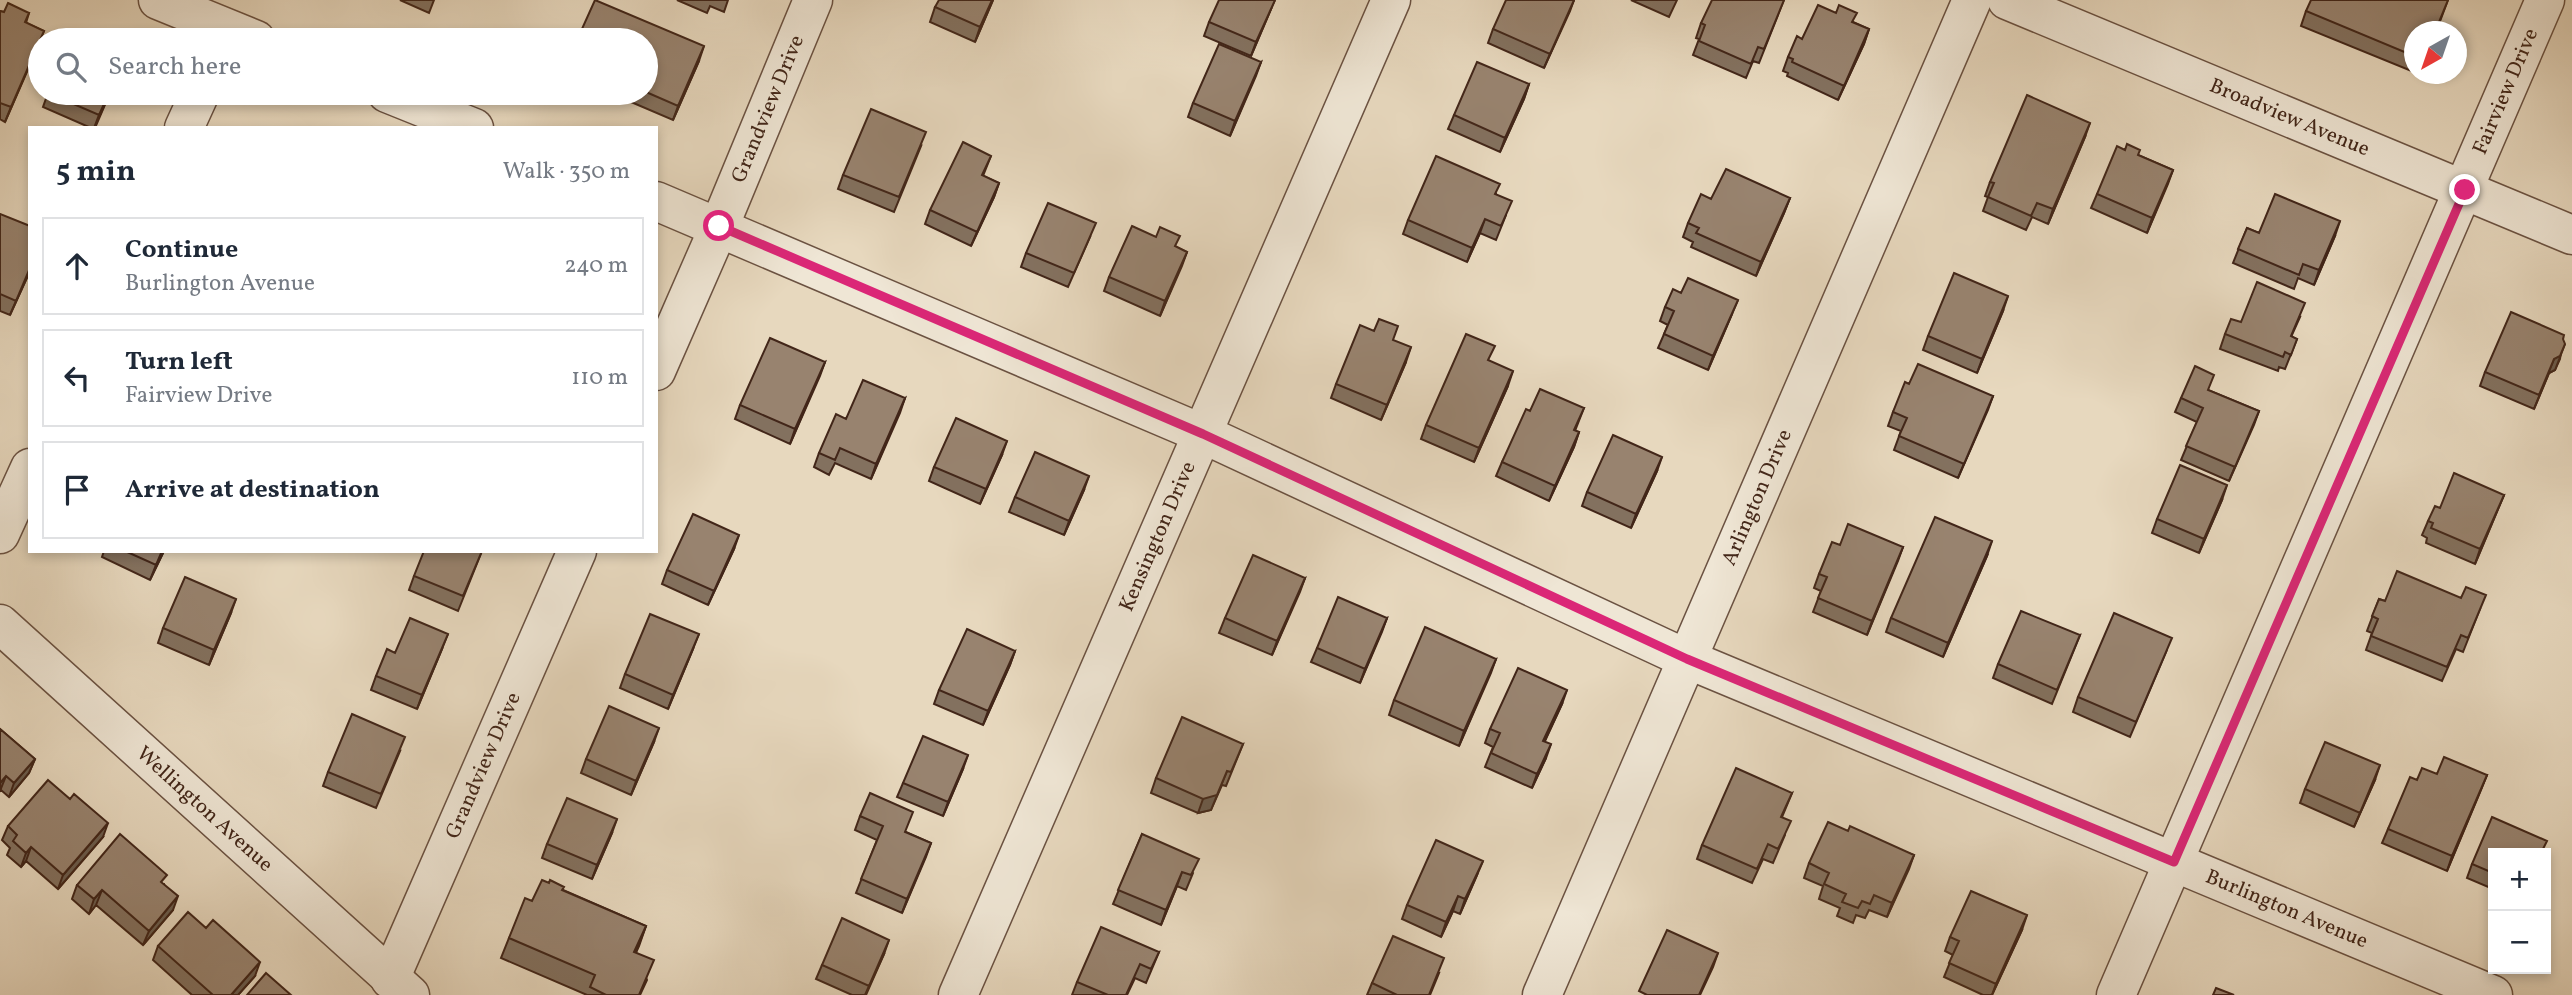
<!DOCTYPE html>
<html lang="en">
<head>
<meta charset="utf-8">
<style>
	:root { --surface:#fff; --page:#f2f2f3; --text:#1f2937; --muted:#747a83; --line:#e0e1e3 }
	body { margin:0; font-family:Vollkorn,serif; background:var(--page); color:var(--text) }
	.controls { position:absolute; right:21px; bottom:21px; display:grid; overflow:hidden; border-radius:0px; box-shadow:0 4px 10px #0003 }
	.controls button { width:63px; height:63px; display:grid; place-items:center; padding:0; border:0; border-bottom:2px solid var(--line); background:var(--surface); color:var(--text); font:35px sans-serif }
	.compass { position:absolute; left:2404px; top:21px; width:63px; height:63px; border-radius:50%; background:var(--surface); box-shadow:0 4px 10px #0003; rotate:220deg }
	.stop { position:absolute; width:21px; height:21px; margin:-16px; border:5px solid #db2777; border-radius:50%; background:#fff }
	.stop.end { background:#db2777; border-color:#fff; box-shadow:0 2px 7px #0008 }
	.list { margin:0; padding:0; list-style:none }
	h2 { display:flex; justify-content:space-between; align-items:center; height:91px; margin:0; padding:0 28px; font-size:30px }
	h2 small { font-size:23px; font-weight:400; color:var(--muted) }
	.list li { display:grid; grid-template-columns:46px 1fr auto; gap:21px; align-items:center; box-sizing:border-box; height:98px; margin:0 14px 14px; padding:0 14px; border:2px solid var(--line); border-radius:0px }
	.list b { display:block; font-size:26px; white-space:nowrap }
	.list p { margin:0; font-size:23px; white-space:nowrap; color:var(--muted) }
	.list em { font-size:23px; font-style:normal; color:var(--muted) }
	.icon { flex:none; width:38px; height:38px; fill:none; stroke:currentColor; stroke-width:2; stroke-linecap:round; stroke-linejoin:round }
	.map { position:relative; flex:none; width:2572px; height:995px; overflow:hidden }
	.search { position:absolute; background:var(--surface); box-shadow:0 4px 10px #0003; left:28px; top:28px; width:630px; height:77px; display:flex; align-items:center; gap:18px; box-sizing:border-box; padding:0 24px; border-radius:38px; color:var(--muted); font-size:26px }
	.panel { position:absolute; background:var(--surface); box-shadow:0 4px 10px #0003; left:28px; top:126px; width:630px; height:427px; border-radius:0px }
	.map>svg:first-child { display:block }
	.lines { fill:none; stroke-linecap:round; stroke-linejoin:round }
	.street-casing { stroke:#6b5242; stroke-width:41 }
	.street { stroke:#efe6d5; stroke-width:38 }
	.wall { fill:#83715f; stroke:#422619; stroke-width:2 }
	.shaded-wall { fill:#6a5c4e; stroke:#422619; stroke-width:2 }
	.building { fill:#98836f; stroke:#422619; stroke-width:2 }
	.route { stroke:#db2777; stroke-width:9 }
	.labels { text-anchor:middle; dominant-baseline:central; stroke-width:6; stroke-linejoin:round; paint-order:stroke }
	.street-label { font-size:21px; fill:#422619; stroke:#efe6d5 }
</style>
</head>
<body>
<div class="map">
<svg width="2572" height="995" viewBox="0 0 2572 995">
	<rect width="100%" height="100%" fill="#e7d8be"/>
	<filter id="stains"><feTurbulence type="fractalNoise" baseFrequency=".00286" numOctaves="4"/><feColorMatrix values="0 0 0 0 .2 0 0 0 0 .09 0 0 0 0 .02 0 0 0 .5 -.17"/></filter>
	<radialGradient id="worn" r=".72"><stop offset=".6" stop-color="#630" stop-opacity="0"/><stop offset="1" stop-color="#630" stop-opacity=".3"/></radialGradient>
	<g class="lines">
		<defs>
			<g id="street">
				<path d="M158 0 256 40"/>
				<path id="s1" d="M2007 0 2572 235"/>
				<path d="M387 93 474 128"/>
				<path d="M184 128 200 93"/>
				<path id="s2" d="M656 201 1203 434 1687 659 2493 995"/>
				<path id="s3" d="M656 371 719 227 813 0"/>
				<path d="M0 534 30 468"/>
				<path id="s4" d="M0 624 410 995"/>
				<path id="s5" d="M390 979 577 551"/>
				<path id="s6" d="M958 995 1391 0"/>
				<path id="s7" d="M1542 995 1972 0"/>
				<path id="s8" d="M2116 995 2545 0"/>
			</g>
		</defs>
		<!-- street casing -->
		<use href="#street" class="street-casing"/>
		<!-- street -->
		<use href="#street" class="street"/>
	</g>
	<!-- wall -->
	<path class="wall" d="M400 0H434L429 13Z
		M677 0H728L724 12 710 6 707 13Z
		M993 0 975 42 930 22 935 7Z
		M1574 0 1544 68 1488 43 1493 29Z
		M1631 0H1677L1669 17Z
		M1784 0 1759 63 1753 61 1746 78 1693 55 1699 39 1696 38 1701 23Z
		M2448 0 2436 32H2414V72L2301 26 2306 11Z
		M1271 9 1251 56 1204 36 1209 22Z
		M0 11 4 12 29 13 26 23 44 31 5 122 0 119Z
		M1853 22 1869 29 1864 44 1838 100 1787 76 1788 73 1783 71 1788 57 1802 39Z
		M646 40 699 61 673 120 610 93H646Z
		M1261 62 1230 136 1188 117 1193 103Z
		M1529 84 1524 99 1500 152 1448 129 1454 115Z
		M48 93H110L95 128H91L43 107Z
		M2085 137 2048 224 2032 217 2026 230 1983 211 1988 197 1985 196 1990 182Z
		M921 146 894 212 838 189 843 175Z
		M2138 155 2173 170 2147 233 2091 208 2097 194Z
		M991 156 983 176 999 183 994 197 971 246 925 224 930 210Z
		M1496 194 1506 215 1496 240 1480 233 1467 262 1403 234 1408 220Z
		M1790 198 1784 213 1756 276 1691 247 1693 242 1683 237 1688 223 1711 199Z
		M0 214 30 271 10 315 0 311Z
		M2247 228 2259 233 2335 236 2314 285 2298 278 2294 289 2233 263Z
		M1090 237 1068 287 1021 267 1026 253Z
		M1176 247 1187 252 1160 316 1104 291 1109 277Z
		M1681 293 1732 314 1708 370 1658 348 1668 325 1660 321 1665 307Z
		M2003 311 1977 373 1923 350 1928 336Z
		M2300 317 2291 337 2297 339 2285 369 2279 367 2278 371 2220 349 2225 334 2241 322Z
		M2563 339 2560 359 2555 370 2549 373 2534 409 2480 386 2485 372Z
		M1393 340 1406 362 1381 420 1331 398 1336 384Z
		M1489 361 1508 386 1474 462 1421 439 1426 425Z
		M825 362 790 444 735 419 740 405Z
		M1909 384 1993 396 1958 478 1894 450 1901 431 1888 426 1893 412Z
		M2208 390 2259 411 2229 481 2181 460 2197 422 2175 412 2181 398Z
		M905 398 871 479 835 463 829 475 814 467 819 453Z
		M1584 408 1575 431 1579 432 1574 447 1549 501 1496 476 1502 462 1530 411Z
		M1002 455 980 504 929 481 934 467Z
		M1657 471 1631 528 1582 506 1587 492Z
		M1084 490 1064 535 1009 512 1015 497Z
		M2504 495 2475 564 2426 543 2427 538 2422 535 2428 521 2440 508Z
		M2222 500 2199 553 2152 533 2157 519Z
		M1840 545 1903 547 1867 635 1813 612 1821 591 1814 588 1819 574Z
		M734 549 708 605 662 584 667 570Z
		M104 551H164L150 580 102 557Z
		M482 551 458 611 409 590 414 576Z
		M1987 556 1943 657 1886 632 1891 618Z
		M1305 578 1272 655 1219 633 1225 618Z
		M2379 599 2385 601 2480 609 2463 652 2456 649 2442 681 2366 650 2372 633 2367 631Z
		M231 613 209 665 158 643 163 628Z
		M1387 618 1360 683 1311 662 1317 648Z
		M2080 635 2052 704 1993 678 1998 664Z
		M442 649 417 709 371 690 376 676Z
		M693 649 668 709 620 688 625 674Z
		M1015 651 1010 665 983 725 934 704 939 690Z
		M2166 652 2130 737 2073 712 2078 697Z
		M1496 659 1459 746 1389 715 1394 700Z
		M1562 704 1545 741 1546 758 1532 788 1485 767 1493 747 1485 743 1490 729Z
		M0 729 35 759 29 773 9 797 1 790 0 791Z
		M654 742 631 795 581 773 586 759Z
		M1243 744 1226 786 1222 785 1211 810 1198 813 1151 793 1156 778Z
		M400 751 376 808 323 786 328 772Z
		M963 769 943 816 897 797 903 783Z
		M2437 774 2487 775 2447 871 2382 843 2388 829 2417 780Z
		M2375 780 2354 827 2300 803 2305 789Z
		M1792 793 1782 817 1785 835 1773 863 1763 859 1752 883 1697 859 1702 845Z
		M860 816 906 832 931 843 902 913 856 893 877 840 855 830Z
		M8 826 103 837 58 889 26 861 21 867 7 855 10 848 2 840Z
		M1848 831 1914 855 1887 917 1869 910 1865 918 1856 915 1853 923 1837 916 1840 908 1819 899 1823 886 1804 878 1809 863Z
		M612 833 592 879 542 858 547 844Z
		M1142 834 1193 873 1186 890 1177 886 1161 925 1113 904Z
		M2493 853V889L2467 878 2472 864Z
		M1477 875 1460 914 1453 911 1441 937 1402 919 1407 905Z
		M164 884 173 910 143 945 96 905 89 914 72 899 77 885Z
		M563 890 646 926 636 952 647 980 640 995H587L501 958 509 938 532 901Z
		M2022 930 1992 995H1983L1944 977 1953 955 1945 951 1950 937Z
		M158 946 255 976 238 995H192L153 960Z
		M1159 952 1146 983 1135 978 1127 995H1072L1077 982Z
		M884 954 866 995H852L816 979 822 965Z
		M1439 973 1430 995H1367L1372 983Z"/>
	<!-- shaded-wall -->
	<path class="shaded-wall" d="M992 0H993L975 42 980 27Z
		M1275 0 1271 9 1251 56 1256 42Z
		M1574 0 1570 11 1544 68 1550 54Z
		M1869 29 1864 44 1838 100 1844 86Z
		M40 40V42L5 122 11 107Z
		M704 46 699 61 673 120 678 106Z
		M1261 62 1256 76 1230 136 1235 121Z
		M1529 84 1524 99 1500 152 1505 138Z
		M109 93H110L94 128 99 115Z
		M2090 123 2085 137 2048 224 2053 209Z
		M2173 170 2168 184 2147 233 2152 218Z
		M999 183 994 197 971 246 977 232Z
		M1790 198 1784 213 1756 276 1761 262Z
		M1485 219 1480 233 1467 262 1472 248Z
		M2340 221 2335 236 2314 285 2319 270Z
		M1187 252 1182 266 1160 316 1165 301Z
		M30 268V271L10 315 16 301Z
		M2008 296 2003 311 1977 373 1982 359Z
		M1738 300 1708 370 1713 356Z
		M2565 344 2555 370 2549 373 2534 409 2554 359Z
		M1411 347 1406 362 1381 420 1387 405Z
		M825 362 820 376 790 444 795 429Z
		M1513 371 1508 386 1474 462 1479 448Z
		M1993 396 1988 410 1958 478 1964 464Z
		M905 398 900 413 871 479 876 464Z
		M2259 411 2254 425 2229 481Z
		M1579 432 1574 447 1549 501 1555 486Z
		M1007 441 1002 455 980 504 986 489Z
		M1662 457 1657 471 1631 528 1636 514Z
		M1089 476 1084 490 1064 535 1069 521Z
		M2227 485 2222 500 2199 553 2204 539Z
		M2504 495 2498 509 2475 564 2480 549Z
		M739 535 734 549 708 605 714 591Z
		M1992 541 1987 556 1943 657 1948 643Z
		M1903 547 1898 561 1867 635 1872 621Z
		M162 551H164L150 580 156 565Z
		M1305 578 1300 592 1272 655 1277 641Z
		M236 599 231 613 209 665 214 650Z
		M1387 618 1382 632 1360 683 1365 669Z
		M448 634 442 649 417 709 422 695Z
		M699 634 693 649 668 709 673 695Z
		M1015 651 1010 665 983 725 988 711Z
		M1496 659 1491 673 1459 746 1464 731Z
		M1567 690 1562 704 1538 755 1543 741Z
		M659 728 654 742 631 795 636 781Z
		M1551 744 1546 758 1532 788 1537 774Z
		M968 755 963 769 943 816 948 802Z
		M35 759 29 773 9 797 14 783Z
		M2380 765 2375 780 2354 827 2360 813Z
		M1227 771 1211 810 1198 813 1203 799Z
		M2487 775 2481 790 2447 871 2452 856Z
		M6 776 0 791V783Z
		M617 819 612 833 592 879 597 865Z
		M108 823 103 837 58 889 63 875Z
		M931 843 926 857 902 913 907 899Z
		M31 847 26 861 21 867 26 853Z
		M1914 855 1909 869 1887 917 1892 903Z
		M1483 861 1477 875 1460 914 1465 899Z
		M1182 872 1177 886 1161 925 1166 910Z
		M102 890 96 905 89 914 94 899Z
		M178 896 173 910 143 945 149 931Z
		M1458 896 1453 911 1441 937 1446 922Z
		M2027 915 2022 930 1992 995 1996 984Z
		M646 926 639 946 627 972 634 952Z
		M889 940 884 954 865 995 869 986Z
		M1718 953 1713 967 1700 995H1699Z
		M260 962 255 976 238 995H231Z"/>
	<!-- building -->
	<path class="building" d="M595 0 704 46 678 106 646 92V40H577Z
		M939 0H992L980 27 935 7Z
		M1219 0H1275L1256 42 1209 22Z
		M1506 0H1574L1550 54 1493 29Z
		M1712 0H1784L1764 49 1758 47 1751 64 1699 41 1705 25 1701 23Z
		M2311 0H2448L2435 32H2414V56L2306 11Z
		M8 3 29 13 25 22 44 31 11 107 0 103V11L4 12Z
		M1818 5 1836 13 1839 5 1857 13 1852 22 1869 29 1844 86 1792 62 1793 59 1788 57 1797 36 1802 39Z
		M1219 44 1261 62 1235 121 1193 103Z
		M1477 62 1529 84 1505 138 1454 115Z
		M48 93H109L99 115Z
		M2027 95 2090 123 2053 209 2037 203 2031 216 1988 197 1994 183 1990 182Z
		M871 109 926 132 899 197 843 175Z
		M963 142 991 156 982 175 999 183 977 232 930 210Z
		M2127 144 2140 150 2138 155 2173 170 2152 218 2097 194 2117 146 2125 150Z
		M1436 156 1500 184 1495 194 1512 201 1501 226 1485 219 1472 248 1408 220Z
		M1726 169 1790 198 1761 262 1696 233 1699 228 1688 223 1701 194 1711 199Z
		M2275 194 2340 221 2319 270 2303 264 2299 275 2238 249 2247 228 2259 233Z
		M1048 203 1096 223 1074 273 1026 253Z
		M0 214 30 226V268L16 301 0 294Z
		M1132 226 1156 237 1160 227 1180 236 1175 246 1187 252 1165 301 1109 277Z
		M1954 273 2008 296 1982 359 1928 336Z
		M1688 278 1738 300 1713 356 1664 334 1674 311 1665 307 1673 289 1681 293Z
		M2257 282 2305 303 2291 336 2297 339 2291 355 2285 352 2283 357 2225 334 2231 319 2241 322Z
		M2511 312 2564 335 2563 339 2565 344 2560 356 2554 359 2539 395 2485 372Z
		M1379 319 1398 326 1393 340 1411 347 1387 405 1336 384 1360 325 1374 331Z
		M1466 334 1495 346 1488 360 1513 371 1479 448 1426 425Z
		M770 338 825 362 795 429 740 405Z
		M1918 364 1993 396 1964 464 1899 436 1907 418 1893 412 1905 382 1909 384Z
		M2195 366 2214 375 2208 390 2259 411 2235 467 2186 446 2203 408 2181 398Z
		M863 380 905 398 876 464 840 448 835 460 819 453 836 414 846 419Z
		M1540 389 1584 408 1574 430 1579 432 1555 486 1502 462 1526 409 1530 411Z
		M956 418 1007 441 986 489 934 467Z
		M1613 435 1662 457 1636 514 1587 492Z
		M1035 452 1089 476 1069 521 1015 497Z
		M2180 465 2227 485 2204 539 2157 519Z
		M2454 473 2504 495 2480 549 2431 528 2433 523 2428 521 2435 506 2440 508Z
		M693 514 739 535 714 591 667 570Z
		M1935 517 1992 541 1948 643 1891 618Z
		M1848 524 1903 547 1872 621 1818 598 1827 577 1819 574 1832 542 1840 545Z
		M125 551H162L156 565Z
		M424 551H482L463 596 414 576Z
		M1253 555 1305 578 1277 641 1225 618Z
		M2397 571 2461 598 2466 587 2486 595 2468 638 2461 635 2447 667 2371 636 2378 619 2372 616 2379 599 2385 601Z
		M185 577 236 599 214 650 163 628Z
		M1338 597 1387 618 1365 669 1317 648Z
		M2021 611 2080 635 2057 690 1998 664Z
		M2114 613 2172 638 2136 722 2078 697Z
		M650 614 699 634 673 695 625 674Z
		M410 618 448 634 422 695 376 676 387 649 395 653Z
		M1425 627 1496 659 1464 731 1394 700Z
		M967 629 1015 651 988 711 939 690Z
		M1518 668 1567 690 1543 741 1551 744 1537 774 1491 753 1500 733 1490 729Z
		M609 706 659 728 636 781 586 759Z
		M352 714 405 737 381 794 328 772Z
		M1182 717 1243 744 1231 772 1227 771 1217 795 1203 799 1156 778Z
		M0 729 35 759 14 783 6 776 0 783Z
		M923 736 968 755 948 802 903 783Z
		M2325 742 2380 765 2360 813 2305 789Z
		M2444 757 2487 775 2452 856 2388 829 2410 777 2417 780 2422 768 2437 774Z
		M1736 768 1792 793 1781 817 1791 821 1778 849 1768 844 1757 869 1702 845Z
		M48 780 70 799 74 794 108 823 63 875 31 847 26 853 13 841 17 835 8 826Z
		M870 793 913 812 905 832 931 843 907 899 861 879 883 826 860 816Z
		M567 798 617 819 597 865 547 844Z
		M2492 817 2547 841 2541 853H2493V873L2472 864Z
		M1828 822 1848 831 1850 826 1914 855 1892 903 1874 895 1870 904 1862 901 1858 908 1842 902 1846 894 1824 884 1829 873 1809 863Z
		M120 834 167 875 161 882 178 896 149 931 102 890 94 899 77 885Z
		M1142 834 1199 859 1191 875 1182 872 1166 910 1118 890Z
		M1436 840 1483 861 1465 899 1458 896 1446 922 1407 905Z
		M542 880 549 883 550 880 564 887 562 890 646 926 634 952 654 960 639 995H606L590 987 595 975 509 938 525 898 532 901Z
		M1971 891 2027 915 1996 984 1949 963 1959 941 1950 937Z
		M188 912 206 928 213 920 260 962 231 995H213L158 946Z
		M842 918 889 940 869 986 822 965Z
		M1101 927 1159 952 1151 969 1140 964 1126 995H1108L1077 982Z
		M1667 930 1718 953 1699 995H1647L1639 991Z
		M1393 936 1444 958 1429 995H1397L1372 983Z
		M266 973 291 995H247Z
		M2216 988 2234 995H2213Z"/>
	<g class="lines">
		<!-- route -->
		<path class="route" d="M719 226 1203 434 1687 659 2174 862 2465 190"/>
	</g>
	<g class="labels">
		<!-- street labels -->
		<g class="street-label">
			<text stroke="none"><textPath href="#s8" startOffset="984">Fairview Drive</textPath></text>
			<text stroke="none"><textPath href="#s3" startOffset="285">Grandview Drive</textPath></text>
			<text stroke="none"><textPath href="#s1" startOffset="306">Broadview Avenue</textPath></text>
			<text stroke="none"><textPath href="#s7" startOffset="542">Arlington Drive</textPath></text>
			<text stroke="none"><textPath href="#s6" startOffset="500">Kensington Drive</textPath></text>
			<text stroke="none"><textPath href="#s5" startOffset="233">Grandview Drive</textPath></text>
			<text stroke="none"><textPath href="#s4" startOffset="276">Wellington Avenue</textPath></text>
			<text stroke="none"><textPath href="#s2" startOffset="1778">Burlington Avenue</textPath></text>
		</g>
	</g>
	<rect width="100%" height="100%" filter="url(#stains)"/>
	<rect width="100%" height="100%" fill="url(#worn)"/>
</svg>
<div class="controls">
<button>+</button>
<button>−</button>
</div>
<svg class="compass" viewBox="-18 -18 36 36"><path d="M0-13l5 13h-10z" fill="#e53935"/><path d="M0 13l5-13h-10z" fill="#747a83"/></svg>
<div class="stop" style="left:719px;top:226px"></div>
<div class="stop end" style="left:2465px;top:190px"></div>
<div class="search"><svg class="icon" aria-label="search" viewBox="0 0 24 24"><circle cx="10" cy="10" r="6"/><path d="M15 15l6 6"/></svg>Search here</div>
<section class="panel">
<h2>5 min<small>Walk · 350 m</small></h2>
<ul class="list">
<li><svg class="icon" aria-label="ahead" viewBox="0 0 24 24"><path d="M12 20V5M6 11l6-6 6 6"/></svg><div><b>Continue</b><p>Burlington Avenue</p></div><em>240 m</em></li>
<li><svg class="icon" aria-label="left" viewBox="0 0 24 24"><path d="M17 20v-9H6M10 6l-5 5 5 5"/></svg><div><b>Turn left</b><p>Fairview Drive</p></div><em>110 m</em></li>
<li><svg class="icon" aria-label="arrive" viewBox="0 0 24 24"><path d="M6 21V4h12l-3 4 3 4H6"/></svg><div><b>Arrive at destination</b></div></li>
</ul>
</section>
</div>
</body>
</html>
